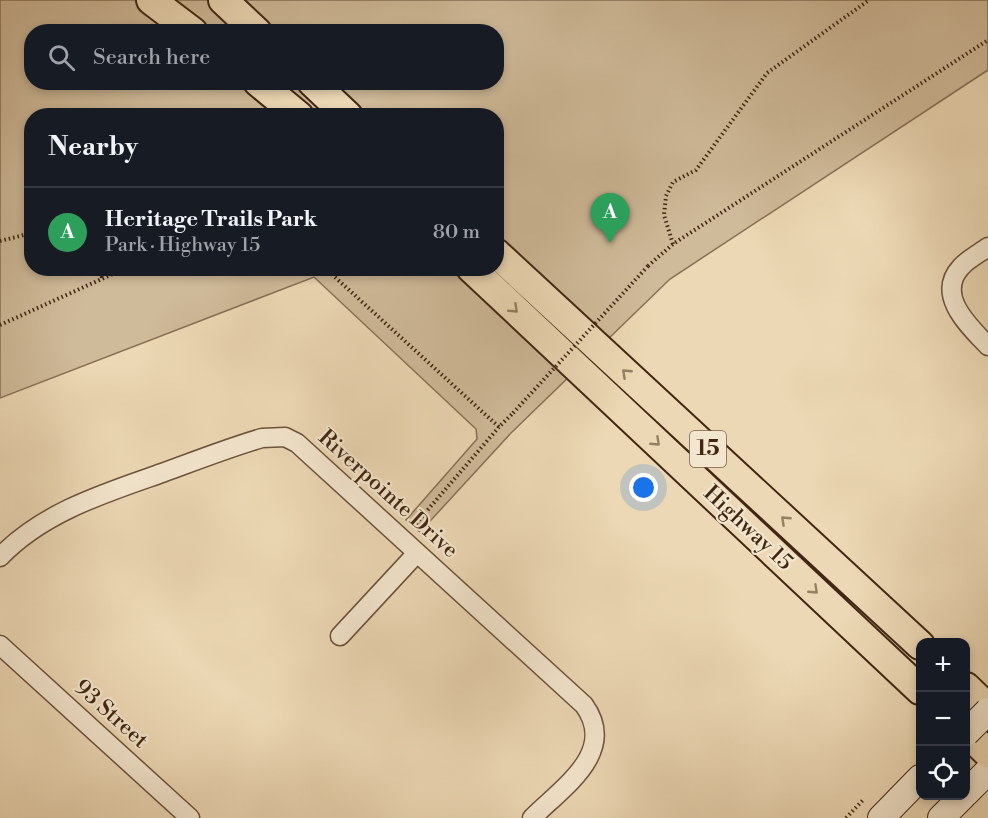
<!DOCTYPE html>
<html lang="en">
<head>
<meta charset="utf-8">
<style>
	:root { --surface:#171b24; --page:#20242c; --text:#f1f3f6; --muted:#9ea1a6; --line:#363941; --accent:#0f766e }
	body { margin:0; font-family:"Libre Bodoni",serif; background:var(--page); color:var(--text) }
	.controls { position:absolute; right:18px; bottom:18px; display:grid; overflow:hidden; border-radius:12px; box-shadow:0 3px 9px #0003 }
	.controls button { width:54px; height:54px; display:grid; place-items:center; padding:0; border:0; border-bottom:2px solid var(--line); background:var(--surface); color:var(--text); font:30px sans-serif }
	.you { position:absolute; left:644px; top:488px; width:21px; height:21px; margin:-15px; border:4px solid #fff; border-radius:50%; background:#1a73e8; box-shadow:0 0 0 9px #1a73e833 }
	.badge { display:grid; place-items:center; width:39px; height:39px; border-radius:50%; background:var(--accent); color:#fff; font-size:20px; font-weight:700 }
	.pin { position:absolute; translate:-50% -50px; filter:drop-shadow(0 2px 3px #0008) }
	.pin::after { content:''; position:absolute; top:32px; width:21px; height:18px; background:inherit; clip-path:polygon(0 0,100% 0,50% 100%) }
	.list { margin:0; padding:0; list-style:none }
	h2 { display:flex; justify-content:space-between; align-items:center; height:78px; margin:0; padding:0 24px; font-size:26px }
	h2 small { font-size:20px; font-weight:400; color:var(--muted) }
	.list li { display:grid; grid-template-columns:39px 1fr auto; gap:18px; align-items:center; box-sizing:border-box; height:90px; padding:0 24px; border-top:2px solid var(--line) }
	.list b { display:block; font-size:22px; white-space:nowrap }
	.list p { margin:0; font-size:20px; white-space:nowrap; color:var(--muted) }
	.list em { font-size:20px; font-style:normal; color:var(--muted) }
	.icon { flex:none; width:33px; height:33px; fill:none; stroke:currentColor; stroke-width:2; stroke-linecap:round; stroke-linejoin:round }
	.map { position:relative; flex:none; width:988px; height:818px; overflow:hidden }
	.search { position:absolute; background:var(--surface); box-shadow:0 3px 9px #0003; left:24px; top:24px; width:480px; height:66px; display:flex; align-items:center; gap:15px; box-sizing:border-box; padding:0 21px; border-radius:24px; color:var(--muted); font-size:22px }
	.panel { position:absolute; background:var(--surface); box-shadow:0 3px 9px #0003; left:24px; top:108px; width:480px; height:168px; border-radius:24px }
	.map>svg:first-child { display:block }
	.green { fill:#cfba99; stroke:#887056; stroke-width:1.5; fill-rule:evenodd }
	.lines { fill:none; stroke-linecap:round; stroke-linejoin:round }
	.street-casing { stroke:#6c533b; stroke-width:21 }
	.secondary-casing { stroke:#412713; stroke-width:28 }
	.primary-casing { stroke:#412713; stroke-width:32 }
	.path { stroke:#412713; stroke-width:4; stroke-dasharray:1.5 3; stroke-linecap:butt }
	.street { stroke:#f3e6ce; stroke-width:18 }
	.secondary { stroke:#f3e6ce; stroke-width:26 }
	.primary { stroke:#ecd8b4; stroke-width:28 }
	.secondary-bridge-casing { stroke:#412713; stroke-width:28; stroke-linecap:butt }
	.path-bridge { stroke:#412713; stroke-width:4; stroke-dasharray:1.5 3; stroke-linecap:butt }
	.secondary-bridge { stroke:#f3e6ce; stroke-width:26 }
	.oneway { stroke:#968064 }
	.labels { text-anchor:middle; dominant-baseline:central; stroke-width:4.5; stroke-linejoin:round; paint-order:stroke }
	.shield { fill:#f3e6ce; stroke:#76604b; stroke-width:1.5 }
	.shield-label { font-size:21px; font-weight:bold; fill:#412713 }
	.street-label { font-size:22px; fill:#412713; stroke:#f3e6ce }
</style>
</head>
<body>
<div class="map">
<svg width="988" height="818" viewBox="0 0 988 818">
	<rect width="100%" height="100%" fill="#ecd8b4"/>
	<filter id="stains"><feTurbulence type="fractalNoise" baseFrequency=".00333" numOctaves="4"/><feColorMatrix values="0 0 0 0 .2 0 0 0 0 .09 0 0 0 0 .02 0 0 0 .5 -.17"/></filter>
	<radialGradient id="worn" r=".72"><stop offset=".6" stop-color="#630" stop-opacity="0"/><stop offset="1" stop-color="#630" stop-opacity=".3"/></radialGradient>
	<!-- green -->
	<path class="green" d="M0 0H988V70L670 279 511 433 420 532 406 520 477 439 476 429 314 277 0 398ZM32 32H496V82H32ZM32 116H496V268H32Z"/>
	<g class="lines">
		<defs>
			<path id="street" d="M988 247C980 253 968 259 961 267 935 295 969 326 988 346
				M0 557C43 512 105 493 162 473 195 461 228 448 262 438L285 437 297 443 584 705C618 752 563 787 532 818
				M340 636 417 553
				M0 645 190 818"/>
			<path id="secondary" d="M966 793 988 771
				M881 818 920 778
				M941 818 963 796"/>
			<path id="primary" d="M151 0 193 32
				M223 0 257 32
				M258 82 299 116
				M312 82 348 116
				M496 253 920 645
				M471 268 920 690
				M966 687 988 708
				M966 732 988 753"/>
		</defs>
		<!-- street casing -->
		<use href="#street" class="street-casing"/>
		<!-- secondary casing -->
		<use href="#secondary" class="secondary-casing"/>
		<!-- primary casing -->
		<use href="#primary" class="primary-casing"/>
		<!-- path -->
		<path class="path" d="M0 241 32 233
			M673 244 664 215 666 196 673 182 696 170 767 73 869 0
			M648 266 673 244 988 40
			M97 268 103 279
			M325 268 499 427 513 413
			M0 325 126 268
			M413 527 499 427
			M846 818 864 799"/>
		<!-- street -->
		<use href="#street" class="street"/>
		<!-- secondary -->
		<use href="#secondary" class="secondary"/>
		<!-- primary -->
		<use href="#primary" class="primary"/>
		<defs>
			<path id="secondary-bridge" d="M966 733 988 711"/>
		</defs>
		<!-- secondary-bridge casing -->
		<use href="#secondary-bridge" class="secondary-bridge-casing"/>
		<!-- path-bridge -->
		<path class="path-bridge" d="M513 413 648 266"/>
		<!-- secondary-bridge -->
		<use href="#secondary-bridge" class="secondary-bridge"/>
	</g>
	<!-- one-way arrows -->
	<defs><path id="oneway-chevron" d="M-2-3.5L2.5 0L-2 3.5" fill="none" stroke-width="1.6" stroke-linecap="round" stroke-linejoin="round" transform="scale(1.5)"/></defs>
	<g class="oneway">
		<use href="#oneway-chevron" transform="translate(514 309) rotate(43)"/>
		<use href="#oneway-chevron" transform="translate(626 373) rotate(-137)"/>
		<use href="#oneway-chevron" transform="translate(656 442) rotate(43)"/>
		<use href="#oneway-chevron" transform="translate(785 520) rotate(-137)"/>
		<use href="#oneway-chevron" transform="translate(814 590) rotate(43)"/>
	</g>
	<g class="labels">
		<!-- shield labels -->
		<rect class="shield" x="690" y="431" width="36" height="36" rx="4.5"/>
		<g class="shield-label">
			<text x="708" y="449">15</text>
		</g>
		<!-- street labels -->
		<g class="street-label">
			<text transform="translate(388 494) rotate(42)">Riverpointe Drive</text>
			<text transform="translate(748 528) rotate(43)">Highway 15</text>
			<text transform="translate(111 714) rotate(42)">93 Street</text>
		</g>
	</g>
	<rect width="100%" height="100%" filter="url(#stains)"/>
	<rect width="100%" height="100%" fill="url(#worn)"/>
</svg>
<div class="controls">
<button>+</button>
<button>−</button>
<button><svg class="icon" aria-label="locate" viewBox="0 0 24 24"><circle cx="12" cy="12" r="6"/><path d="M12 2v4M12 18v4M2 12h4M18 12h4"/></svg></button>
</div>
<div class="you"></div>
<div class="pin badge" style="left:610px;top:243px;background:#2e9e5b">A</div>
<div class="search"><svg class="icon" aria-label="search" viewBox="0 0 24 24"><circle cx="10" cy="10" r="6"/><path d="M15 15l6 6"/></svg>Search here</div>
<section class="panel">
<h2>Nearby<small></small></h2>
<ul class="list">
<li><span class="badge" style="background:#2e9e5b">A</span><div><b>Heritage Trails Park</b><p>Park · Highway 15</p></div><em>80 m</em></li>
</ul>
</section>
</div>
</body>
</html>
